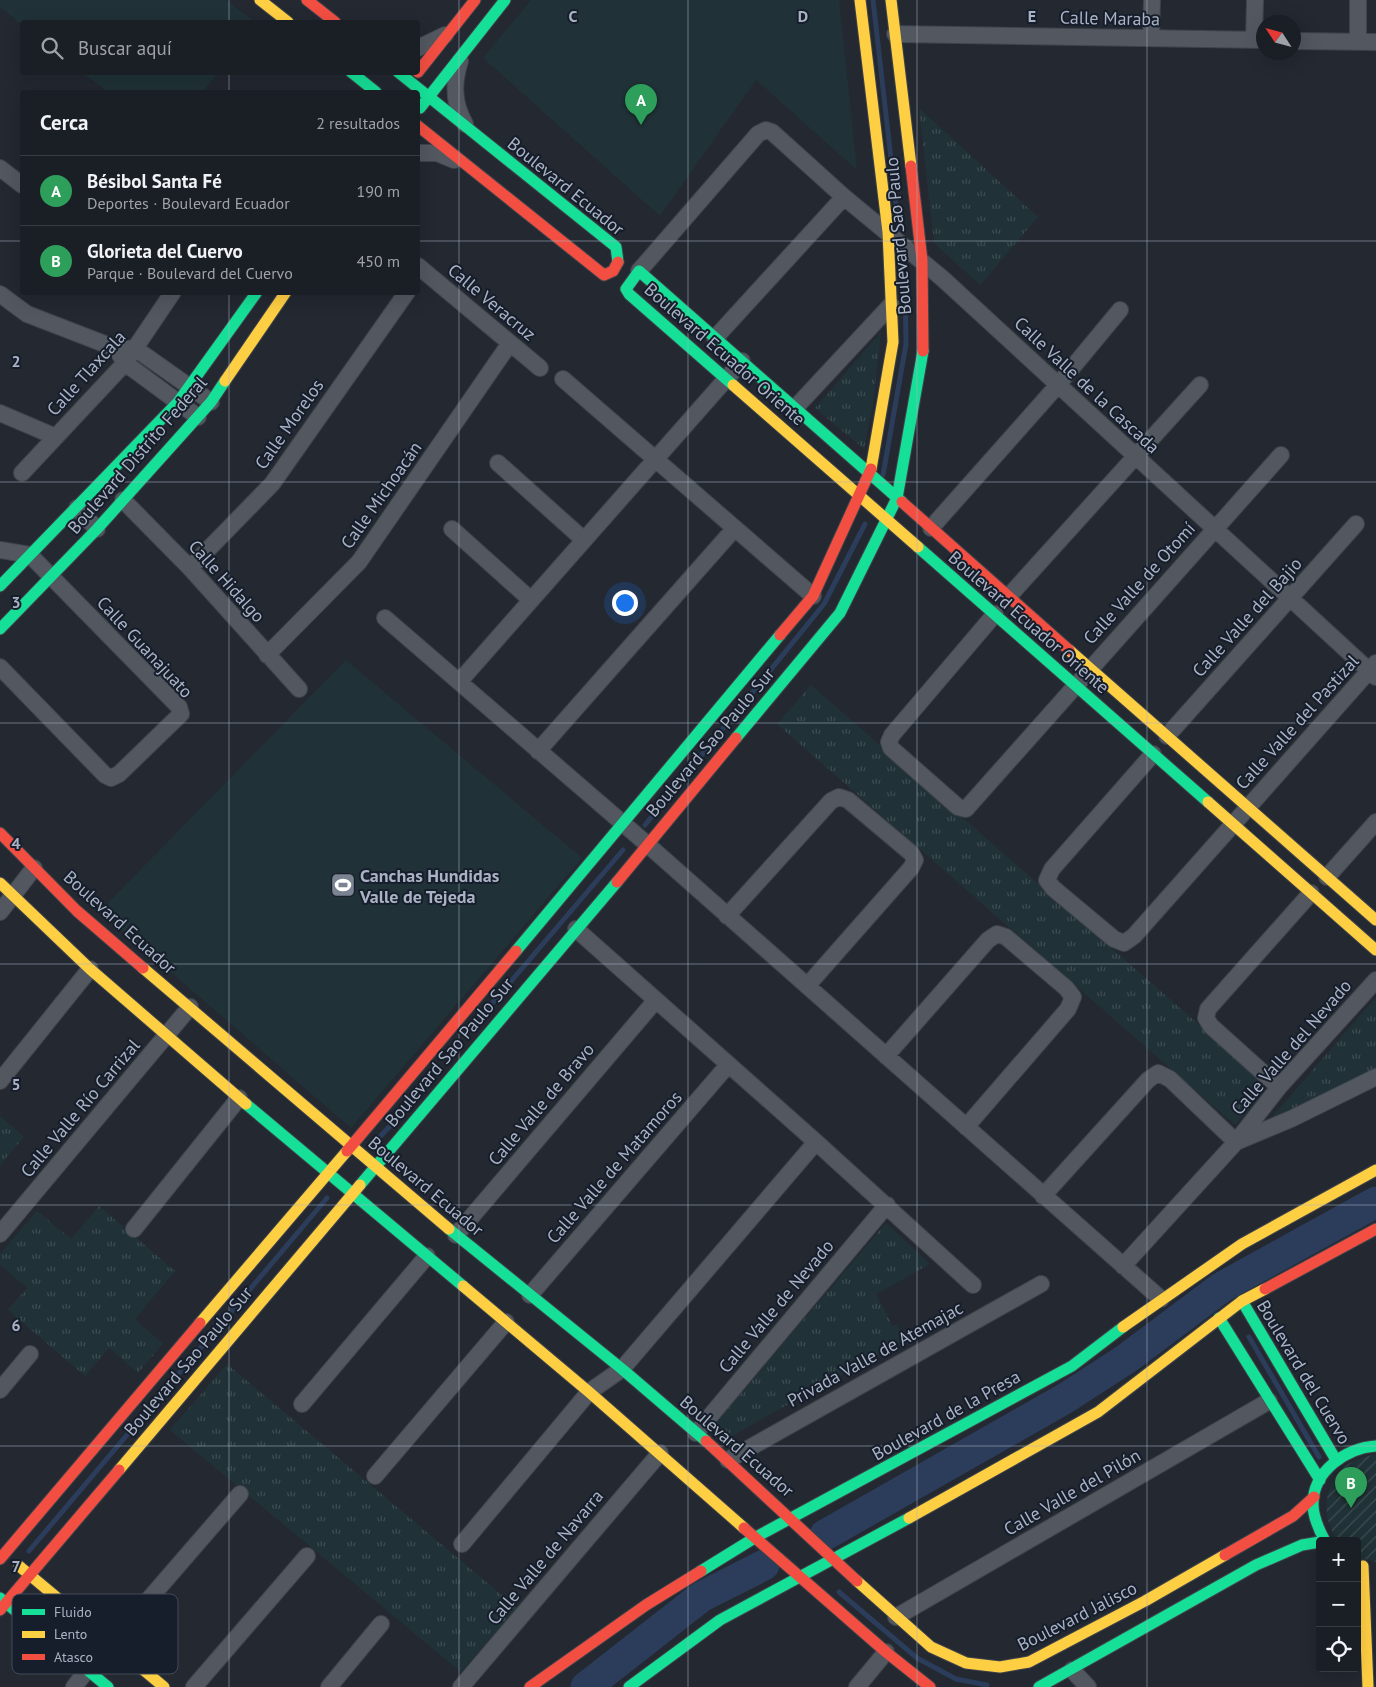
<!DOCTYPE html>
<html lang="es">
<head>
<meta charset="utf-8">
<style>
	:root { --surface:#1a1e25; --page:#272b32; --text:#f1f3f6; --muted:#9fa2a7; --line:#383c42; --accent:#0f766e }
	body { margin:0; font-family:"PT Sans",sans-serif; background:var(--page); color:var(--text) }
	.controls { position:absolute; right:15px; bottom:15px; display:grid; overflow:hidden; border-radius:5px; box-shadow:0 5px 20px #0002 }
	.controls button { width:45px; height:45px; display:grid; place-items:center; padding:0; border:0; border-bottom:1px solid var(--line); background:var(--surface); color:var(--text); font:25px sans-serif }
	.compass { position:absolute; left:1256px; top:15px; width:45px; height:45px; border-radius:50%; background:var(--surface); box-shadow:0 5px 20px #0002; rotate:306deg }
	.you { position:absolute; left:624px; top:602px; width:18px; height:18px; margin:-12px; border:4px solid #fff; border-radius:50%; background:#1a73e8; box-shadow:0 0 0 8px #1a73e833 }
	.badge { display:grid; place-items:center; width:32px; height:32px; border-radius:50%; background:var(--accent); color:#fff; font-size:16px; font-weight:700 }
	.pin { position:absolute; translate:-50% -41px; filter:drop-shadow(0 1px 2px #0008) }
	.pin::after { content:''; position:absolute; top:26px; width:18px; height:15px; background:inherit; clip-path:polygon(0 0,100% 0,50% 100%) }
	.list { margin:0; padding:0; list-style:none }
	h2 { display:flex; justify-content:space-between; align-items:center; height:65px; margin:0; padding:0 20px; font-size:21px }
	h2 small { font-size:16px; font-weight:400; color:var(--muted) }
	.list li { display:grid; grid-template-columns:32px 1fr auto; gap:15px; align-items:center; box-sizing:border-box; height:70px; padding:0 20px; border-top:1px solid var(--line) }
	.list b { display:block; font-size:19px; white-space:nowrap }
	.list p { margin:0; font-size:16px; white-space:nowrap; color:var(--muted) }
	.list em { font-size:16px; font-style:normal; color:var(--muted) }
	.icon { flex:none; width:28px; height:28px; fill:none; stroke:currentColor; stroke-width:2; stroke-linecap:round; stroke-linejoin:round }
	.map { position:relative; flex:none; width:1376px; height:1687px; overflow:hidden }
	.search { position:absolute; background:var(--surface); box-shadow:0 5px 20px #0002; left:20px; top:20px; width:400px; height:55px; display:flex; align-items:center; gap:12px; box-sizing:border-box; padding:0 18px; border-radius:5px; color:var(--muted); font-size:19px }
	.panel { position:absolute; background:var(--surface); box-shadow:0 5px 20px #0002; left:20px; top:90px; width:400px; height:205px; border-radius:5px }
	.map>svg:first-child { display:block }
	.grass { fill:url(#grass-tufts) }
	.garden { fill:url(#garden-furrows) }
	.pitch { fill:#203237 }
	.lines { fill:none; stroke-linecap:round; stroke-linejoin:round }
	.stream { stroke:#2b3d5a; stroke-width:5 }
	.river { stroke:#2b3d5a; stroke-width:31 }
	.street-casing { stroke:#3f434a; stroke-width:18 }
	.fast-casing { stroke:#3f434a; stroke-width:13 }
	.slow-casing { stroke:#3f434a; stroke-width:13 }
	.jam-casing { stroke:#3f434a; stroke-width:13 }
	.street { stroke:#525760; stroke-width:16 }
	.fast { stroke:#16e098; stroke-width:11 }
	.slow { stroke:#ffcf43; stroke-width:11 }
	.jam { stroke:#f24e42; stroke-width:11 }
	.grid { fill:none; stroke:#aab3c5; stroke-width:1; stroke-opacity:0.55 }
	.labels { text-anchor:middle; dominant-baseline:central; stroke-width:4; stroke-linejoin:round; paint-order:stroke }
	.street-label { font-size:18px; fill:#aab3c5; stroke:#161e2b }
	.poi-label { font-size:18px; font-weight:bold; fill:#aab3c5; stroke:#161e2b; text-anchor:start }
	.key { fill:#161e2b; stroke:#424b59; stroke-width:1 }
	.key-label { font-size:14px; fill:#aab3c5 }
	.grid-label { font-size:16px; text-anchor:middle; font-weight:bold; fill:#aab3c5; stroke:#161e2b; stroke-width:4; stroke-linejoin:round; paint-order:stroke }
</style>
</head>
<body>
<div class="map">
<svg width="1376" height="1687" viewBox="0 0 1376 1687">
	<defs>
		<pattern id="grass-tufts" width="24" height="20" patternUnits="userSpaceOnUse" patternTransform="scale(1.25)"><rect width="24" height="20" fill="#203237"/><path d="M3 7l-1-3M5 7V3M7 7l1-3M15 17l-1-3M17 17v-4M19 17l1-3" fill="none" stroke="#3e4d52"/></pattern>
		<pattern id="garden-furrows" width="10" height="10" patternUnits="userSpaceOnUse" patternTransform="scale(1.25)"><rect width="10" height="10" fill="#203237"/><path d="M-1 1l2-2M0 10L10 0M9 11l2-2" fill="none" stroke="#3e4d52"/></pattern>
	</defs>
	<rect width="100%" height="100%" fill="#232831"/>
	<!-- grass -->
	<path class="grass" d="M919 108 1038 217 980 285 934 243Z
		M881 332 874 397 864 449 815 408Z
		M811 685 1269 1086 1235 1125 777 724Z
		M1376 997V1068L1266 1124Z
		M0 1116 24 1137 0 1165Z
		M99 1206 175 1271 135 1319 163 1344 138 1373 109 1348 85 1376 8 1310 27 1288 0 1265V1254L37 1211 71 1239Z
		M886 1223 930 1264 876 1294 893 1327 897 1324 905 1339 721 1442 708 1432Z
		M227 1364 517 1608 461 1672 170 1430Z"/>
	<!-- garden -->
	<path class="garden" d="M1376 1454V1562H1375L1357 1557V1541H1338C1321 1519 1323 1487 1343 1468 1352 1460 1364 1457 1376 1454Z"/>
	<!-- pitch -->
	<path class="pitch" d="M0 0H226L255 22H22V25L0 7Z
		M531 0H839L857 170 756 80 660 216 483 58Z
		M83 73H218L202 92H108Z
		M346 660 582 858 351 1128 100 911Z"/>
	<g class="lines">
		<!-- stream -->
		<path class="stream" d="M873 0 897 212
			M883 475 906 344 905 282
			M645 825 824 604 865 524
			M472 1027 623 850
			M374 1143 391 1125
			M1249 1337 1319 1457
			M842 1535 847 1523
			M29 1551 327 1198
			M839 1592 917 1658 956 1679 987 1685"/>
		<!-- river -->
		<path class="river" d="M825 1535 1064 1399 1126 1359 1222 1287 1376 1202
			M586 1687 701 1597 764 1565"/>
		<defs>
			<path id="street" d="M895 34 1264 40
				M1151 38 1152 0
				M1254 40 1255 0
				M1294 41 1376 42
				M1358 42V0
				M418 48 445 35
				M460 61C453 83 453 103 465 124
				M418 153H437L454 160
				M0 168 22 185
				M418 266 540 368
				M639 271 758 134 766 130 772 132 844 197 942 278 1376 677
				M0 294 27 314 115 348 136 349 211 402
				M715 338 844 197
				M120 355 125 363 198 417
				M563 379 813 596
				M795 408 891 305
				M0 413 56 437
				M498 463 584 540
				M22 473 125 363 173 292
				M123 500 190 568 299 689
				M77 508 97 529
				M931 528 1057 386 1120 310
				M452 529 531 600
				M0 550 30 555 179 707 181 714 119 774 111 778 105 775 0 667
				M190 568 272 484 407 292
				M1009 596 1200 385
				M995 614 892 735 889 742 891 748 958 807 966 809 1281 455
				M385 618 648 845 1161 1299
				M267 655 359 562 510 343
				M459 682 742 361
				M1167 736 1356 524
				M538 751 735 528
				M1153 754 1052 869 1047 880 1053 888 1114 939 1124 943 1134 936 1376 663
				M1327 877 1376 822
				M0 912 34 868
				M727 916 831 801 839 797 848 800 911 853 915 860 911 868 807 986
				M576 929 816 1142 973 1285
				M886 1056 988 940 997 934 1006 937 1066 988 1073 997 1068 1009 966 1127
				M0 1081 90 969
				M1279 1087 1211 1026 1206 1018 1208 1009 1311 893
				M1043 1196 1148 1080 1158 1073 1170 1079 1236 1142 1279 1087 1376 980
				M134 1229 239 1098
				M0 1234 190 1007
				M456 1235 656 1000
				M1123 1266 1236 1142 1291 1119 1376 1077
				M530 1295 728 1065
				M0 1390 30 1354
				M302 1404 427 1256
				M696 1433 887 1205
				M728 1460 1041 1284
				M375 1476 506 1322
				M462 1544 589 1392 622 1369 816 1142
				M896 1617 1269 1401
				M111 1643 240 1494
				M1072 1670 1088 1687
				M74 1687 87 1670
				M194 1687 307 1556
				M329 1687 381 1624
				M461 1687 660 1453
				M857 1687 886 1652"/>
			<path id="fast" d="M351 72 376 92
				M398 72 616 247 618 262
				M420 108 505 0
				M733 385 629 294 626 289 639 271 902 502
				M918 547 1208 802
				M0 586 178 402 257 292
				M0 629 97 529 211 402 225 381
				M736 738 840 613 897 498 923 351
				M516 951 780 635
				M246 1104 463 1286
				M360 1185 617 882
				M449 1229 622 1369 706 1441
				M1242 1301 1336 1460
				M1219 1318 1320 1480
				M1325 1541C1319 1530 1313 1517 1313 1504 1313 1471 1346 1448 1376 1446
				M701 1571 756 1537 1072 1366 1123 1327
				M0 1598 108 1687
				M629 1687 720 1620 909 1518
				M1039 1687 1256 1565 1302 1545 1320 1542"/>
			<path id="slow" d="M260 0 288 22
				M860 0 888 232 893 342 871 469
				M891 0 911 166
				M225 381 286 292
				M733 385 918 547
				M1069 650 1376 920
				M1208 802 1376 950
				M0 883 90 969 246 1104
				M143 968 449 1229
				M463 1286 589 1392 744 1528
				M200 1323 347 1151
				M1123 1327 1242 1244 1376 1170
				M119 1470 360 1185
				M909 1518 1098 1412 1242 1301 1265 1289
				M19 1566 164 1687
				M1363 1566 1368 1687
				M857 1581 931 1647 966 1663 1000 1667 1029 1662 1145 1601 1225 1555"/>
			<path id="jam" d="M307 0 335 22
				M418 72 475 0
				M418 126 604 275 613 271 618 262
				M911 166 922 260 923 351
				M902 502 1069 650
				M780 635 813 596 871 469
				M0 833 77 911 143 968
				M617 882 736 738
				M347 1151 516 951
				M1265 1289 1376 1229
				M706 1441 857 1581
				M744 1528 886 1652 930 1687
				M1225 1555 1293 1516 1314 1497
				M0 1559 200 1323
				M0 1610 119 1470
				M530 1687 646 1605 701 1571"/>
		</defs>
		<!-- street casing -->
		<use href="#street" class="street-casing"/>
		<!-- fast casing -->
		<use href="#fast" class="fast-casing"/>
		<!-- slow casing -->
		<use href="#slow" class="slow-casing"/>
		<!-- jam casing -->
		<use href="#jam" class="jam-casing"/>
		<!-- street -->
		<use href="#street" class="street"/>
		<!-- fast -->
		<use href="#fast" class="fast"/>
		<!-- slow -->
		<use href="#slow" class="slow"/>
		<!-- jam -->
		<use href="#jam" class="jam"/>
	</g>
	<!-- grid -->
	<path class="grid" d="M229 0V22M459 0V1687M688 0V1687M917 0V1687M1147 0V1687M229 72V92M0 241H22M418 241H1376M229 292V1687M0 482H1376M0 723H1376M0 964H1376M0 1205H1376M0 1446H1376"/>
	<!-- icons -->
	<defs>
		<symbol id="stadium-square" viewBox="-11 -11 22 22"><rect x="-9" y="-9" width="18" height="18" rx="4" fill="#7b8291" stroke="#161e2b"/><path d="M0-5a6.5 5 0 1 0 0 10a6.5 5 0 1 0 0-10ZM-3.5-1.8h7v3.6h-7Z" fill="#fff"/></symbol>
	</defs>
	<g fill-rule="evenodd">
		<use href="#stadium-square" x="329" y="871" width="28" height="28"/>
	</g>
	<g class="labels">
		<!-- street labels -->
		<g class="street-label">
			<text transform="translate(1110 18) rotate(1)">Calle Maraba</text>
			<text transform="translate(566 186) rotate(39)">Boulevard Ecuador</text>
			<text transform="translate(898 236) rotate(-95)">Boulevard Sao Paulo</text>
			<text transform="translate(492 302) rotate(40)">Calle Veracruz</text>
			<text transform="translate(725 354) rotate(41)">Boulevard Ecuador Oriente</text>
			<text transform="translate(86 373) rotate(-48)">Calle Tlaxcala</text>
			<text transform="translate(1087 385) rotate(43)">Calle Valle de la Cascada</text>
			<text transform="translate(289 424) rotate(-55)">Calle Morelos</text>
			<text transform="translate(137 455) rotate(-49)">Boulevard Distrito Federal</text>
			<text transform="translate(381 495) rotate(-55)">Calle Michoacán</text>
			<text transform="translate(227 581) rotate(48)">Calle Hidalgo</text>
			<text transform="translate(1139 583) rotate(-48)">Calle Valle de Otomí</text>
			<text transform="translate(1247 617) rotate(-48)">Calle Valle del Bajio</text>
			<text transform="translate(1029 622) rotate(41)">Boulevard Ecuador Oriente</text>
			<text transform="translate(145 647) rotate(47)">Calle Guanajuato</text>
			<text transform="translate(1297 722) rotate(-48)">Calle Valle del Pastizal</text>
			<text transform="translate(710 742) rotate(-50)">Boulevard Sao Paulo Sur</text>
			<text transform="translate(120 922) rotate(42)">Boulevard Ecuador</text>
			<text transform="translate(1291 1047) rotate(-49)">Calle Valle del Nevado</text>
			<text transform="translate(449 1052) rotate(-50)">Boulevard Sao Paulo Sur</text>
			<text transform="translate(541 1104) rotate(-50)">Calle Valle de Bravo</text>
			<text transform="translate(80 1108) rotate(-50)">Calle Valle Río Carrizal</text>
			<text transform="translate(614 1167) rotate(-49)">Calle Valle de Matamoros</text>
			<text transform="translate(426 1186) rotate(40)">Boulevard Ecuador</text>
			<text transform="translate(776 1306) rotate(-50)">Calle Valle de Nevado</text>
			<text transform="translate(875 1354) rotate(-29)">Privada Valle de Atemajac</text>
			<text transform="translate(188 1361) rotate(-50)">Boulevard Sao Paulo Sur</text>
			<text transform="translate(1304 1372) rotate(59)">Boulevard del Cuervo</text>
			<text transform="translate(946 1415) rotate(-29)">Boulevard de la Presa</text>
			<text transform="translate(737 1446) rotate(41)">Boulevard Ecuador</text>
			<text transform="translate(1072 1492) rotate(-30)">Calle Valle del Pilón</text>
			<text transform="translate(545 1557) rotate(-50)">Calle Valle de Navarra</text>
			<text transform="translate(1077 1616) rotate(-27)">Boulevard Jalisco</text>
		</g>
		<!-- poi labels -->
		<g class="poi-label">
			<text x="360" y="875">Canchas Hundidas<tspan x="360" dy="21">Valle de Tejeda</tspan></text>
		</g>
	</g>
	<!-- legend -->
	<rect x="12" y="1594" width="166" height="80" rx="8" class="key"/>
	<rect x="22" y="1609" width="23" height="6" fill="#16e098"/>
	<rect x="22" y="1631" width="23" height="7" fill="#ffcf43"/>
	<rect x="22" y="1654" width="23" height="6" fill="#f24e42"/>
	<g class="key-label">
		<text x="54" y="1617">Fluido</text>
		<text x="54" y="1639">Lento</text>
		<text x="54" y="1662">Atasco</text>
	</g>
	<g class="grid-label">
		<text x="573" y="22">C</text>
		<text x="803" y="22">D</text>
		<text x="1032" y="22">E</text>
		<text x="16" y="367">2</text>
		<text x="16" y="608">3</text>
		<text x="16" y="849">4</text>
		<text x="16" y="1090">5</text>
		<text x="16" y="1331">6</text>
		<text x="16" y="1572">7</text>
	</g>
</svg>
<div class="controls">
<button>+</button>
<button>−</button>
<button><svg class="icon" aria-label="locate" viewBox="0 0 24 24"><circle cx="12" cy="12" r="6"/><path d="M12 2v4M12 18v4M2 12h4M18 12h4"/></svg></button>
</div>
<svg class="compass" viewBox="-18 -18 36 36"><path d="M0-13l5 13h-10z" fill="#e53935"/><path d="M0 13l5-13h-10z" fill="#9fa2a7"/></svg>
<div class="you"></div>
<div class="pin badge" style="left:641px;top:125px;background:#2e9e5b">A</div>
<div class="pin badge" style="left:1351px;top:1508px;background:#2e9e5b">B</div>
<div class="search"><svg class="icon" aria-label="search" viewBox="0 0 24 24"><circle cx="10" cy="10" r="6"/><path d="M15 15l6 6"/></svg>Buscar aquí</div>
<section class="panel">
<h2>Cerca<small>2 resultados</small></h2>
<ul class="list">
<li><span class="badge" style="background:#2e9e5b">A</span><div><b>Bésibol Santa Fé</b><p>Deportes · Boulevard Ecuador</p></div><em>190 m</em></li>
<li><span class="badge" style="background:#2e9e5b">B</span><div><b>Glorieta del Cuervo</b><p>Parque · Boulevard del Cuervo</p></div><em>450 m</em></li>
</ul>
</section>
</div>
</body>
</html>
